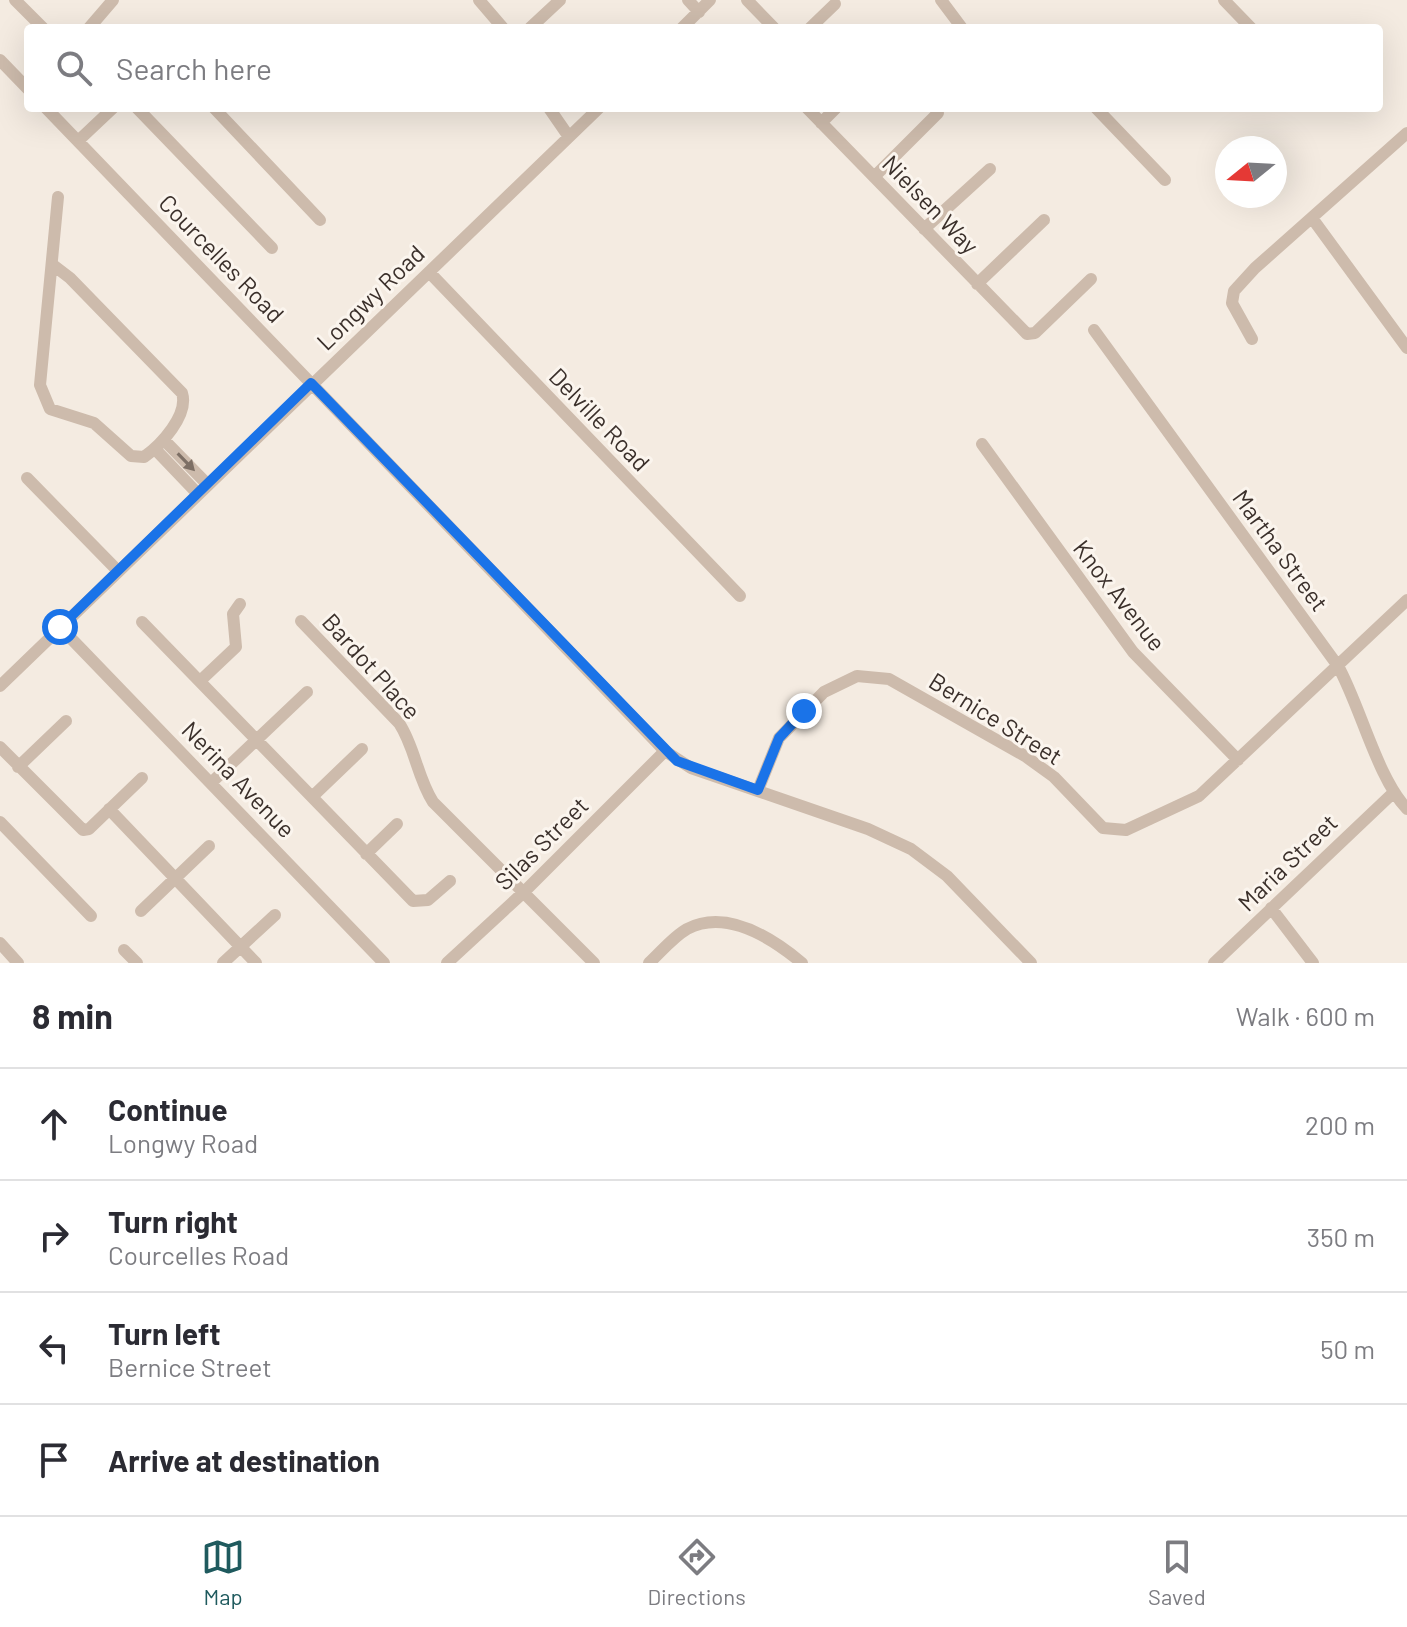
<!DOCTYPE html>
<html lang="en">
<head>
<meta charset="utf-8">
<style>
	:root { --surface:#fff; --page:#f7f7f7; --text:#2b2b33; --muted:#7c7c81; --line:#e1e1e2; --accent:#1f5a5e }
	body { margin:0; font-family:Barlow,sans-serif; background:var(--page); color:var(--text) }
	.compass { position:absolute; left:1215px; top:136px; width:72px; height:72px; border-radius:50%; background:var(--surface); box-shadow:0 8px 32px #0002; rotate:252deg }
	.stop { position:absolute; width:24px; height:24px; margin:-18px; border:6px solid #1a73e8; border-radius:50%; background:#fff }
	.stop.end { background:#1a73e8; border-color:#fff; box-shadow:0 2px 8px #0008 }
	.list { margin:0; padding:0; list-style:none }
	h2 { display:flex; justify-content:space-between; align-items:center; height:104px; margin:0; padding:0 32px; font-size:34px }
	h2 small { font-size:26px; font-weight:400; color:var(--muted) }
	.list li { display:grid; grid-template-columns:52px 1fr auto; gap:24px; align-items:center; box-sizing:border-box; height:112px; padding:0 32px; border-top:2px solid var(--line) }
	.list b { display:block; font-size:30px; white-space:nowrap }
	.list p { margin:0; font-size:26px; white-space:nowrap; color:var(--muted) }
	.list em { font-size:26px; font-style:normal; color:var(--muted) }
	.icon { flex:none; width:44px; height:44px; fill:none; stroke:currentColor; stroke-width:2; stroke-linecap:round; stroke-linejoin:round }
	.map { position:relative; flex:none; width:1407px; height:963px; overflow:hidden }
	.search { position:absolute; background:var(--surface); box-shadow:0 8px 32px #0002; left:24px; right:24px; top:24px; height:88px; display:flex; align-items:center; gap:20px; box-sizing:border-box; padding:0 28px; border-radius:8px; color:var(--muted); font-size:30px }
	.sheet { height:552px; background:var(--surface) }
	nav { display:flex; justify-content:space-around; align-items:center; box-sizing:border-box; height:112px; border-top:2px solid var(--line); background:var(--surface); font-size:22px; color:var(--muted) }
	nav a { display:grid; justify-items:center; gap:4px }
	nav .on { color:var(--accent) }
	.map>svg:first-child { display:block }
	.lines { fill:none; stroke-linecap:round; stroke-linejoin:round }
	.minor { stroke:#cdbbac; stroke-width:12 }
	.oneway { fill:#7d6f65 }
	.route { stroke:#1a73e8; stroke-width:10 }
	.labels { text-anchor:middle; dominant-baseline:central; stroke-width:6; stroke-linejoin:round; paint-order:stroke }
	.street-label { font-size:24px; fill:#3b302b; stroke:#fbf5ee }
</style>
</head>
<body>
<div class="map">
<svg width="1407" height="963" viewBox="0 0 1407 963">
	<rect width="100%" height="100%" fill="#f4ebe1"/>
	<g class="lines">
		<!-- minor -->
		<path class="minor" d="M15 0 43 28
			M479 0 503 28
			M688 0 699 12
			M747 0 774 28
			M941 0 962 28
			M1224 0 1251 28
			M89 28 113 0
			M530 28 560 0
			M682 28 710 0
			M810 28 835 4
			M0 60 28 89
			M46 108 665 751 691 768 868 829 911 849 947 876 1031 963
			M137 108 272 248
			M214 108 320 220
			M549 108 569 137
			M807 108 1027 334 1035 333 1091 279
			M1096 108 1165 180
			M821 123 836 108
			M78 141 113 108
			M874 177 938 113
			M1312 218 1407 348
			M924 229 990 169
			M53 265 70 278 182 393C189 415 161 445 144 457L131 456 94 423 50 409 40 385 58 197
			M429 272 740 596
			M977 284 1044 220
			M1094 330 1338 666C1361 708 1377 777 1407 809
			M1252 339 1232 303 1234 291 1255 268 1407 133
			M164 440 208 485
			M982 444 1133 652 1238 760
			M155 449 198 494
			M27 478 118 571
			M301 621 399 723C415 747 417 777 433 802L594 963
			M142 622 413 901 428 900 450 881
			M60 627 384 963
			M200 681 236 647 233 614 240 604
			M0 686 599 108
			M0 747 83 830 89 829 142 778
			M18 767 66 721
			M212 782 307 692
			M758 790 779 738 824 692 857 676 889 679 1025 756 1054 777 1103 828 1126 830 1199 796 1407 600
			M312 797 362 749
			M109 809 256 963
			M0 822 91 916
			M366 854 397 824
			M1271 908 1313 963
			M141 911 209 846
			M0 943 18 963
			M124 950 137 963
			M223 963 275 915
			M447 963 525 891 665 751
			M649 963C661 952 673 937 687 929 727 908 772 938 802 963
			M1214 963 1392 794"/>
	</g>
	<!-- one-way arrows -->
	<defs><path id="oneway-solid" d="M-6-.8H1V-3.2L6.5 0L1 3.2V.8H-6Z" transform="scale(2)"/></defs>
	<use class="oneway" href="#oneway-solid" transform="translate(186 462) rotate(46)"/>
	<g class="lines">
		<!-- route -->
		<path class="route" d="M60 627 311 383 677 761 758 790 779 738 804 711"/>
	</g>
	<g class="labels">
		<!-- street labels -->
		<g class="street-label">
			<text transform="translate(931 204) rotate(46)">Nielsen Way</text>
			<text transform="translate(222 258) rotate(46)">Courcelles Road</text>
			<text transform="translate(370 297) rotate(-44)">Longwy Road</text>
			<text transform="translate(600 419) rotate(46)">Delville Road</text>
			<text transform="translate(1281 550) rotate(54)">Martha Street</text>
			<text transform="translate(1120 595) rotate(52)">Knox Avenue</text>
			<text transform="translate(372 666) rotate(48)">Bardot Place</text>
			<text transform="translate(996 718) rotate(32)">Bernice Street</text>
			<text transform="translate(239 779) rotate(46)">Nerina Avenue</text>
			<text transform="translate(541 843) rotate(-45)">Silas Street</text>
			<text transform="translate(1287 862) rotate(-44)">Maria Street</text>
		</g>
	</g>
</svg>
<svg class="compass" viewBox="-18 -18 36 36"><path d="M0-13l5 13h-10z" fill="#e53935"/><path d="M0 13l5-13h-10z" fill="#7c7c81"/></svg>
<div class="stop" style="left:60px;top:627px"></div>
<div class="stop end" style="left:804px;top:711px"></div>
<div class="search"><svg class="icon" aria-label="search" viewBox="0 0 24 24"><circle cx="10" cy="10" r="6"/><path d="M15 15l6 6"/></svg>Search here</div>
</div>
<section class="sheet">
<h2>8 min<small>Walk · 600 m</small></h2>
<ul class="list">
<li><svg class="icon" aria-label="ahead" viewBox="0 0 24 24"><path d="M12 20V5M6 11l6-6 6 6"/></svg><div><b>Continue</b><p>Longwy Road</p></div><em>200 m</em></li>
<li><svg class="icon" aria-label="right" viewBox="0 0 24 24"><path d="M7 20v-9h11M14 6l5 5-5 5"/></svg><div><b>Turn right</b><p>Courcelles Road</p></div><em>350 m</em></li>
<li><svg class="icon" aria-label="left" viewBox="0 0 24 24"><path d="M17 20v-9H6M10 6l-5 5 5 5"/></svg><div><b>Turn left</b><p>Bernice Street</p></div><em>50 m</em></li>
<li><svg class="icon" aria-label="arrive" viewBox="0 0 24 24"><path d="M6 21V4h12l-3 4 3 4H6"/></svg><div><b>Arrive at destination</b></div></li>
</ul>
</section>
<nav>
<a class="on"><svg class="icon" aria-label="map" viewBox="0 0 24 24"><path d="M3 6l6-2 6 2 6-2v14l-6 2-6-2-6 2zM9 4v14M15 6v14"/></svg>Map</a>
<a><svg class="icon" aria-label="directions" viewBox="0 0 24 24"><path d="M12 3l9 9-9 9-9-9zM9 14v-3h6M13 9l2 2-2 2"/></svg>Directions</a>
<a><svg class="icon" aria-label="saved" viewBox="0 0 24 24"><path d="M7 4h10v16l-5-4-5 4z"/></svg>Saved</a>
</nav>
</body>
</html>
